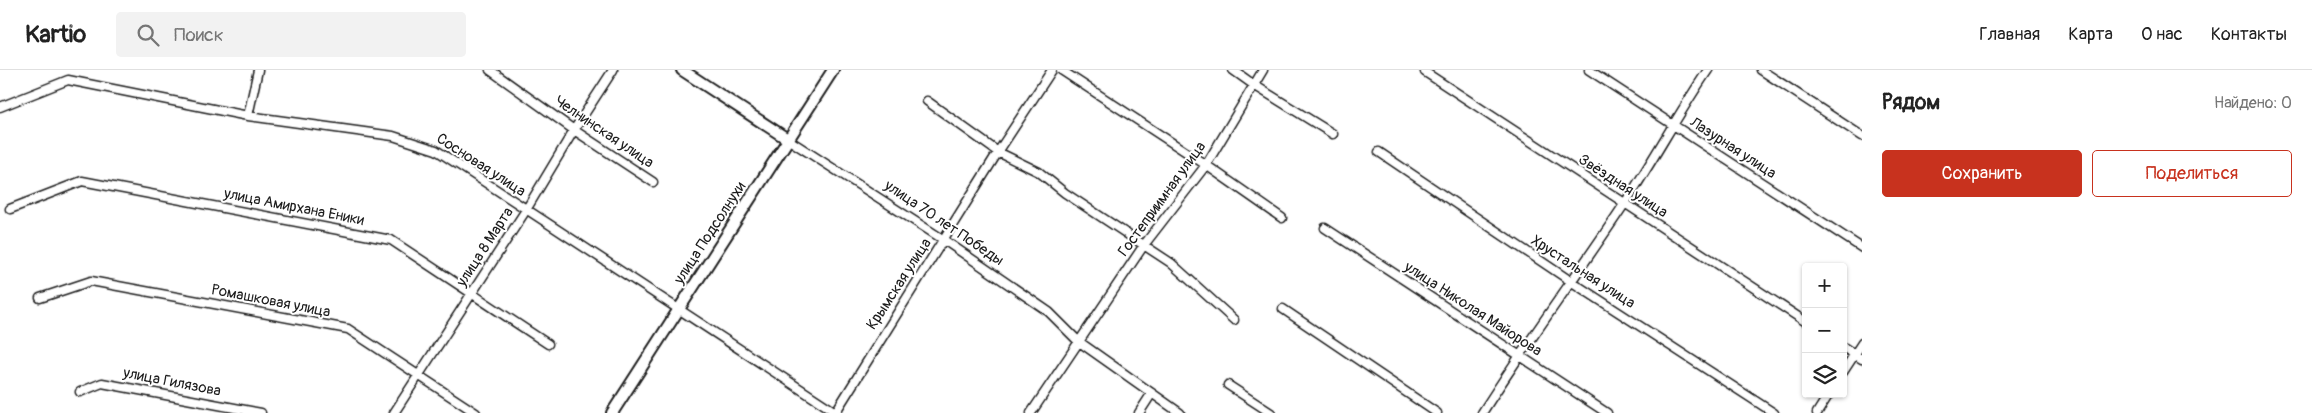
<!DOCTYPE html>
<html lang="ru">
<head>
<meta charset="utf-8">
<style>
	:root { --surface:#fff; --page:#f2f2f2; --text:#222; --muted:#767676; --line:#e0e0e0; --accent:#c8321e }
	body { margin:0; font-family:Pangolin,sans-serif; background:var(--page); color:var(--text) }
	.controls { position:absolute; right:15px; bottom:15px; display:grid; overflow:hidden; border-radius:5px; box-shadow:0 1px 4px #0004 }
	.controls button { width:45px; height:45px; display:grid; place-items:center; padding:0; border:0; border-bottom:1px solid var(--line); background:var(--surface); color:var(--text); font:25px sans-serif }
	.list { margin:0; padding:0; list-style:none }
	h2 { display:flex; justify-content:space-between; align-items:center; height:65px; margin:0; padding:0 20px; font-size:21px }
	h2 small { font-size:16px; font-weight:400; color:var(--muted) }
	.actions { display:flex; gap:10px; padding:15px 20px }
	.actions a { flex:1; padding:11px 0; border:1px solid var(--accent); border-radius:5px; text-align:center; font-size:18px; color:var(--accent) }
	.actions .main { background:var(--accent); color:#fff }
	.icon { flex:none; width:28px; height:28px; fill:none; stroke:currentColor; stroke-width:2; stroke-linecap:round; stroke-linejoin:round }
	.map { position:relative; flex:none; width:1862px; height:343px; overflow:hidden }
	header { display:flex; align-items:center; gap:30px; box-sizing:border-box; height:70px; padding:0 25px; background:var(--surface); border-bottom:1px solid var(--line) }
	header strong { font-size:24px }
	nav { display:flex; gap:28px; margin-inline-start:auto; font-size:18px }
	.search { width:350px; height:45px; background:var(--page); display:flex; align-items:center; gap:12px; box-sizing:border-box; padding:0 18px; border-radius:5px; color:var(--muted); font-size:19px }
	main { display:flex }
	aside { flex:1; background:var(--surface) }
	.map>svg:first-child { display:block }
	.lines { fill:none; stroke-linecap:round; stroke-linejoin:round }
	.street-casing { stroke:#1c1c1c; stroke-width:11 }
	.secondary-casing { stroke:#1c1c1c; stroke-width:14 }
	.street { stroke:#fff; stroke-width:8 }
	.secondary { stroke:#fff; stroke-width:10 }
	.labels { text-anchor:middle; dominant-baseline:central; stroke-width:4; stroke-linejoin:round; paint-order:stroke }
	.street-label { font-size:15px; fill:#1c1c1c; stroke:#fff }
</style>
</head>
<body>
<header>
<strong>Kartio</strong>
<div class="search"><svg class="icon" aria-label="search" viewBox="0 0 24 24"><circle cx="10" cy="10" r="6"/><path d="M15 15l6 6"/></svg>Поиск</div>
<nav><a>Главная</a><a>Карта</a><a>О нас</a><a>Контакты</a></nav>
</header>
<main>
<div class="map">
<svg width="1862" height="343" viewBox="0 0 1862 343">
	<rect width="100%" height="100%" fill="#fff"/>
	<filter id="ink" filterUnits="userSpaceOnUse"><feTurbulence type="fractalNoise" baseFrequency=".02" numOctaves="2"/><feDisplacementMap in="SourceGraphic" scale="10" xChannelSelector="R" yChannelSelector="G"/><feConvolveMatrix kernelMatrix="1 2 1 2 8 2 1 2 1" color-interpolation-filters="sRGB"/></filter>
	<g filter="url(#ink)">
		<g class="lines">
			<defs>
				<path id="street" d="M490 0 574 60 653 112
					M1061 0 1206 95 1282 148
					M1233 0 1254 15 1333 64
					M1589 0 1862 178
					M1761 0 1862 66
					M1425 2 1806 252
					M927 31 998 82 1039 102 1065 123 1171 193 1234 250
					M0 37 68 10 248 46 393 66 436 80 837 343
					M248 46 258 0
					M789 70 944 170 1049 242 1078 271 1180 343
					M1379 82 1572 212 1774 343
					M10 139 82 111 391 170 548 274
					M1325 158 1607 343
					M40 228 91 211 348 259 476 343
					M1283 239 1437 343
					M1843 277 1862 289
					M1843 302 1862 273
					M1228 315 1271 343
					M80 322 102 313 261 343
					M394 343 526 140 574 60 613 0
					M835 343 998 82 1052 0
					M1031 343 1144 175 1206 95 1263 0
					M1139 343 1152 323
					M1482 343C1527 272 1577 205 1623 136 1653 91 1678 44 1708 0
					M1817 343 1829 324"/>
				<path id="secondary" d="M682 0 789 70
					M612 343 833 0"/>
			</defs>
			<!-- street casing -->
			<use href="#street" class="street-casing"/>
			<!-- secondary casing -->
			<use href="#secondary" class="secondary-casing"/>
			<!-- street -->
			<use href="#street" class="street"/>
			<!-- secondary -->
			<use href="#secondary" class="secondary"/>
		</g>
	</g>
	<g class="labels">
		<!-- street labels -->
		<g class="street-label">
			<text transform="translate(604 62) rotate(34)">Челнинская улица</text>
			<text transform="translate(1733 78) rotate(33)">Лазурная улица</text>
			<text transform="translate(481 95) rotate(33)">Сосновая улица</text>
			<text transform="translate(1623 116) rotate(33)">Звёздная улица</text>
			<text transform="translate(1162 129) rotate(-54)">Гостеприимная улица</text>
			<text transform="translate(294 137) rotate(11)">улица Амирхана Еники</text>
			<text transform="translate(944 153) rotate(34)">улица 70 лет Победы</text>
			<text transform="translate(710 163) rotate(-57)">улица Подсолнухи</text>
			<text transform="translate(485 177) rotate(-57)">улица 8 Марта</text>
			<text transform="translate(1583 202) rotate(33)">Хрустальная улица</text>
			<text transform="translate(899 214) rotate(-57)">Крымская улица</text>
			<text transform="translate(271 231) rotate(11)">Ромашковая улица</text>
			<text transform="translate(1473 239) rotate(33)">улица Николая Майорова</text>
			<text transform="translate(172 312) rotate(11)">улица Гилязова</text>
		</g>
	</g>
</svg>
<div class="controls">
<button>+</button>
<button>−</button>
<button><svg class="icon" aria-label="layers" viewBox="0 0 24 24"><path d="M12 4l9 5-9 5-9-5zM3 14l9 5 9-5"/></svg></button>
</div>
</div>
<aside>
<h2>Рядом<small>Найдено: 0</small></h2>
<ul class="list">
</ul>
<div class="actions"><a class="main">Сохранить</a><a>Поделиться</a></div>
</aside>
</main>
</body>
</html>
